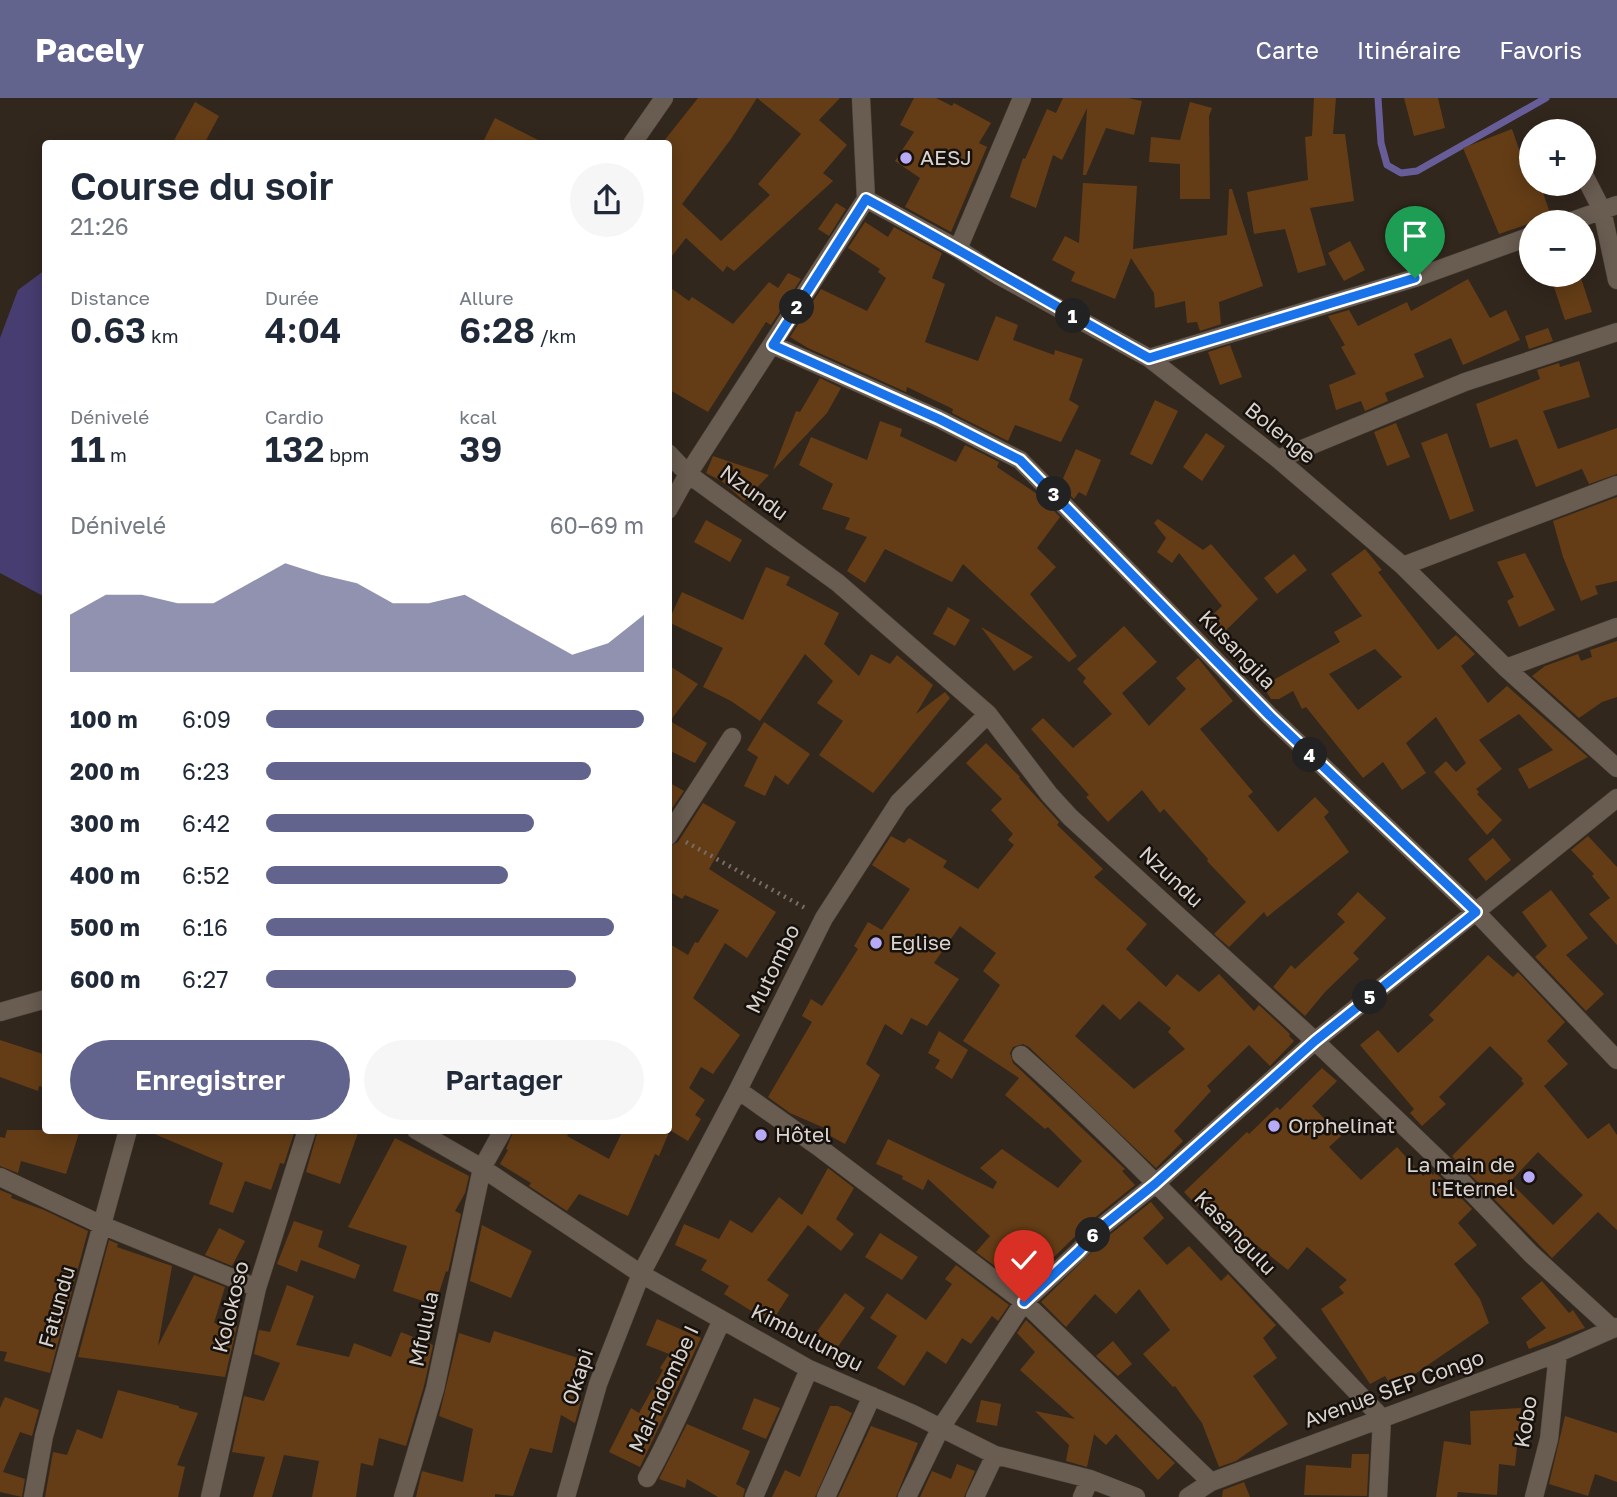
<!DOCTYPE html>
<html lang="fr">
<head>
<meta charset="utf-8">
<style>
  :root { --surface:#fff; --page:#f6f6f7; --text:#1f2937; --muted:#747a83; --accent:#63648e }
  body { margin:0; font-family:"Golos Text",sans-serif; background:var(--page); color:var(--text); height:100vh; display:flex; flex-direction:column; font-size:26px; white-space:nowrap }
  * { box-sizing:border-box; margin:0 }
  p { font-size:23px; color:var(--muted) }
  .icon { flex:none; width:38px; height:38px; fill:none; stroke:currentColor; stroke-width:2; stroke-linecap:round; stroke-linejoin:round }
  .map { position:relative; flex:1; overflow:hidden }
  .side { position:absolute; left:42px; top:42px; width:630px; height:994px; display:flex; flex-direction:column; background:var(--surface); border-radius:7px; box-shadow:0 4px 18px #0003 }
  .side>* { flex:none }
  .buttons { position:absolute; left:1519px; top:21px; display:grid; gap:14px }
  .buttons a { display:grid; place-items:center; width:77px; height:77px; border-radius:50%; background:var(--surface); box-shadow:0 4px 18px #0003; font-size:35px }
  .pin { position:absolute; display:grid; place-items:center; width:60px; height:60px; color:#fff; margin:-72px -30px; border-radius:50% 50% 50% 0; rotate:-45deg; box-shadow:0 0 7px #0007 }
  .pin .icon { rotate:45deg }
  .km { position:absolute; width:35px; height:35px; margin:-18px; border-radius:50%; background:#222; color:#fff; font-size:19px; line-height:35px; text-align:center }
  .round { display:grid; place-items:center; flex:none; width:74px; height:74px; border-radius:37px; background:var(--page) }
  .summary { display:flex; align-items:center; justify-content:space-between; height:119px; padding:0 28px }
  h1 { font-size:38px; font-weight:600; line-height:52px }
  .metrics { display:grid; grid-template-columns:repeat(3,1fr); gap:10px; height:119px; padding:7px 28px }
  .metrics div { display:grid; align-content:center }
  .metrics b { font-size:35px; font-weight:600 }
  .metrics small { font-size:19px; font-weight:400 }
  .metrics p { font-size:19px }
  .chart { height:196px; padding:14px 28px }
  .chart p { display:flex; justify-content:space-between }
  .chart svg { width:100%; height:126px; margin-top:7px; fill:var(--accent); opacity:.7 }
  .button { display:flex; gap:14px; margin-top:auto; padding:14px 28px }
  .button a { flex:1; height:80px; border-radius:42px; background:var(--accent); color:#fff; font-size:28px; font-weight:600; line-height:80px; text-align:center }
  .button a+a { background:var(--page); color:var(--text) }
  ul { padding:0 28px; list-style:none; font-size:23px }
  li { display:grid; grid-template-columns:112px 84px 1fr; align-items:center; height:52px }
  li i { height:18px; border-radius:9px; background:var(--accent) }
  header { display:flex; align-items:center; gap:42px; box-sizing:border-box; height:98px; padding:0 35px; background:var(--accent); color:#fff }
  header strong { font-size:33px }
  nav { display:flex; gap:38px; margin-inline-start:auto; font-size:24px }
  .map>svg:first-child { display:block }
  .green { fill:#473d70 }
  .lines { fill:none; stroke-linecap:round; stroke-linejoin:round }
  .stream { stroke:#675d99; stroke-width:7 }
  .building { fill:#643d16; fill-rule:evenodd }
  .street-casing { stroke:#4b433a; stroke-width:19 }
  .path { stroke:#776d65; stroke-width:4.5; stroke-dasharray:2 5; stroke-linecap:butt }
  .street { stroke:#695c51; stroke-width:18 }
  .route-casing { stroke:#fff; stroke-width:14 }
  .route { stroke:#1a73e8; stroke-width:9 }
  .poi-dot { fill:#b7abf8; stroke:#16110d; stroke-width:2.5 }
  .labels { text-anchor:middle; stroke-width:5; stroke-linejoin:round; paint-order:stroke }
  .poi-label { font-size:21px; fill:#dad3cd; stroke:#16110d; text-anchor:start }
  .street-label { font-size:21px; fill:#dad3cd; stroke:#16110d }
</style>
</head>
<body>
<header>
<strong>Pacely</strong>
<nav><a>Carte</a><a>Itinéraire</a><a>Favoris</a></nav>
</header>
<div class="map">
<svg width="1617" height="1399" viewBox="0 0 1617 1399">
  <rect width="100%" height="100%" fill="#32271d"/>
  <path class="green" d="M45 172V499L0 475V240L18 192Z"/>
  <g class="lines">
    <path class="stream" d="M1378 0 1381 45 1387 67 1401 75 1417 73 1546 0"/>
  </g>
  <path class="building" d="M698 0H757L731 41 682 106 721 143 770 97 758 86 801 36 757 0H840L819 22 847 47 823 75 833 83 734 173 727 168 723 174 686 140 668 163V46L664 43Z
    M914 0H936L952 8 954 5 991 25 979 45 987 49 951 134 905 109 920 80 895 63 914 34 900 27Z
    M1063 0H1128L1142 3 1134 37 1106 30 1086 77H1083L1087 10 1062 62 1053 57 1036 110 1010 99 1023 60 1025 61 1047 11 1056 15Z
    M1314 0H1336L1333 36H1345L1354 103 1310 110 1326 167 1298 175 1285 131 1254 136 1247 94 1308 82 1305 39 1312 38Z
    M1404 0H1438L1445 30 1414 38Z
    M195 4 219 18 204 46H172Z
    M1190 4 1212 10 1209 18 1210 101H1180V66L1149 64 1151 39 1180 42Z
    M495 20 546 46H482Z
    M1512 31 1531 86H1540L1551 118 1499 136 1463 50Z
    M1083 85 1137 88 1133 151 1227 137 1229 91H1232L1263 188 1219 204 1221 226 1200 233 1197 224 1187 225 1185 203 1155 210 1154 195 1131 160 1115 201 1071 183 1075 174 1052 162 1065 138 1079 145Z
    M836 105 846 111 829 138 818 131Z
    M865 124 888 139 894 129 942 155 932 180 945 186 925 244 978 263 996 218 1018 227 1013 242 1054 257 1055 252 1083 261 1069 302 1079 308 1061 344 1015 327 1008 343 952 315 953 311 907 289 906 294 808 250 790 239 821 191 867 213 886 180 878 174 880 171 848 150Z
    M1350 143 1365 172 1344 183 1328 155Z
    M788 175 801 181 771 227 766 224 708 314 668 291V188L689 203 692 199 733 226 769 184 778 190Z
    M1550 177H1580L1592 214 1565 222Z
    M1468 181 1490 220 1506 212 1520 242 1463 267 1451 240 1414 256 1424 279 1385 295 1388 303 1365 313 1361 303 1336 312 1329 287 1356 276 1341 249 1345 247 1328 218 1349 212 1358 228 1407 204 1411 213Z
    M1548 230 1553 243 1529 251 1525 238Z
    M1230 247 1242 279 1220 287 1208 254Z
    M1579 263 1590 299 1543 313 1558 351 1617 330V376L1589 386 1582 371 1536 389 1517 341 1490 350 1476 306 1540 281 1537 272 1559 265 1560 269Z
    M820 280 841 290 827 315 773 372 796 313 800 314Z
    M1155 302 1178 313 1152 367 1130 356Z
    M880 323 902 331 900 338 956 364 965 347 999 364 997 369 1037 396 1060 419 1037 450 1056 469 1030 496 1077 558 1069 564 963 466 952 484 885 451 865 485 847 473 867 439 845 431 850 420 822 411 833 386 799 367 811 339 867 362Z
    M1396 325 1410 359 1387 368 1374 334Z
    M1206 335 1225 348 1202 383 1183 369Z
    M1447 335 1474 413 1450 422 1421 345Z
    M1076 351 1101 362 1086 398 1079 394 1074 401 1060 387Z
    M713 358 769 377 744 403 723 384 706 375Z
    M1617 399V483L1595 488 1598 496 1581 503 1563 459 1553 423Z
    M1158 421 1203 452 1211 446 1258 501 1217 541 1203 526 1222 508 1179 455 1172 465 1157 454 1166 440 1154 425Z
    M706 422 742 442 730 464 694 444Z
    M1365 451 1382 472 1378 474 1438 552 1456 537 1475 556 1461 568 1488 605 1507 588 1588 659 1529 691 1518 671 1553 652 1519 616 1479 642 1502 671 1476 691 1479 694 1477 696 1502 722 1487 737 1434 674 1446 663 1456 674 1466 665 1436 619 1406 645 1426 675 1402 692 1383 664 1363 680 1306 609 1302 611 1293 593 1279 601H1271L1263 588 1340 544 1334 534 1362 518 1331 476ZM1375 551 1402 579 1358 612 1329 576Z
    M1525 455 1555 512 1519 529 1507 503 1514 499 1497 464Z
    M1294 456 1307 472 1277 496 1264 480Z
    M766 469 790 479 786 487 839 515 824 546 859 578 871 556 890 566 897 557 933 587 916 616 945 594 950 600 873 695 819 657 843 623 817 605 833 583 805 556 760 623 731 603 703 589 723 550 668 524 682 494 743 522Z
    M948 509 970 522 955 548 933 536Z
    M1124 528 1157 564 1122 595 1149 628 1186 591 1176 580 1198 560 1233 603 1200 631 1253 694 1248 698 1278 734 1315 699 1329 714 1324 719 1349 754 1267 819 1264 814 1229 849 1214 836 1246 804 1207 763 1208 761 1164 711 1160 715 1142 692 1108 724 1086 699 1089 697 1031 631 1043 620 1073 650 1112 616 1083 584 1086 580 1077 571Z
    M981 529 1033 559 1014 573Z
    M1617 543V599L1602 604 1579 620 1532 578 1545 568 1578 556 1581 563 1592 559 1590 552Z
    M668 567 698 586 670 623 707 645 695 665 668 652Z
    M764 624 810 656 788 687 775 677 765 698 744 688 758 659 747 652Z
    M986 645 1020 679 1019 680 1059 724 1057 727 1103 771 1094 779 1147 826 1126 851 1166 889 1177 876 1199 894 1219 876 1254 913 1259 907 1290 936 1289 938 1294 943 1270 968 1249 947 1207 988 1211 993 1174 1033 1183 1043 1156 1070 1029 949 1023 946 1013 949 1010 955 1013 965 1125 1071 1122 1073 1135 1087 1092 1122 1023 1189 976 1154 990 1138 928 1081 923 1092 902 1081 903 1078 876 1066 888 1041 993 1091 997 1084 980 1070 1002 1051 1058 1090 1082 1063 1048 1029 1045 1031 1005 997 1019 980 963 943 1000 887 983 873 996 855 960 828 934 865 959 881 927 928 911 920 902 937 885 926 866 966 880 977 845 1046 827 1036 829 1032 790 1015 768 999 812 924 802 918 811 901 822 908 858 851 854 848 868 824 882 832 910 791 872 767 891 738 904 745 909 740 947 763 943 769 978 791 1014 747 1008 742 1013 736 991 712 1002 701 966 665ZM1139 903 1171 930 1168 934 1185 951 1134 991 1075 938 1103 906 1120 922Z
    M668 684 684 693 668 716Z
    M703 705 736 724 709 771 776 814 747 860 725 845 693 900 740 937 713 976 701 969 689 990 705 1002 695 1017 701 1021 688 1043 668 1031V845L688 857 695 844 698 845 719 812 685 797 682 801 668 793V749L678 744Z
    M1588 738 1617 769V847L1589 816 1610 800 1592 778 1594 776 1571 752Z
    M1493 740 1511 762 1486 783 1468 761Z
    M1551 792 1588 840 1566 857 1604 896 1586 913 1535 859 1547 848 1522 814Z
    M1358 794 1386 820 1353 855 1359 861 1325 894 1305 918 1273 889 1291 867 1295 871 1345 824 1337 816Z
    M1488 857 1513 879 1518 874 1565 924 1547 943 1568 966 1544 988 1588 1041 1609 1025 1617 1037V1132L1598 1114 1552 1160 1452 1058 1524 986 1521 982 1523 981 1490 948 1439 999 1446 1006 1422 1028 1410 1015 1414 1011 1360 947 1378 932 1398 955 1434 922 1429 917ZM1538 1054 1583 1097 1553 1127 1510 1084Z
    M939 933 968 952 952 981 935 970 940 962 928 955Z
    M0 942 46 957V990L39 988 38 993 0 979Z
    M1322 970 1337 983 1312 1008 1341 1038 1329 1049 1361 1082 1397 1049 1423 1078 1430 1073 1433 1077 1435 1074 1472 1111 1458 1125 1477 1147 1454 1166 1480 1201 1489 1225 1393 1291 1385 1278 1370 1286 1321 1211 1344 1195 1339 1189 1347 1182 1307 1149 1288 1172 1249 1141 1242 1149 1204 1110 1201 1112 1184 1094 1247 1034 1249 1036 1277 1009 1280 1012Z
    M7 1032H80L66 1076 21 1063 18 1075 0 1068V1039L5 1040Z
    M145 1032H295L284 1066 280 1065 271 1092 245 1083 233 1115 209 1106 223 1065Z
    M318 1032H359L340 1086 306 1074Z
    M514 1032H571L567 1038 609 1061 623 1032H670L659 1058 655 1056 628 1118 579 1096 567 1113 529 1088 531 1085 500 1066 508 1052 506 1051Z
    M395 1040 469 1078 465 1095 455 1113 461 1116 448 1174 446 1173 435 1207 393 1193 407 1148 348 1129Z
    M828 1070 854 1090 836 1121 854 1136 841 1153 808 1127 767 1182 789 1197 771 1225 724 1196 729 1188 701 1172 707 1162 675 1147 684 1126 719 1141 730 1122 752 1135 779 1099 802 1117Z
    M0 1092 12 1097 11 1100 44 1112 88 1133 50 1275 4 1263 7 1254 0 1253Z
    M1151 1104 1164 1120 1143 1140 1167 1167 1189 1148 1221 1183 1228 1176 1276 1227 1263 1240 1277 1260 1253 1278 1288 1326 1236 1363 1219 1369 1202 1325 1175 1288 1173 1289 1143 1256 1170 1232 1139 1191 1116 1216 1095 1196 1066 1229 1041 1204 1107 1139Z
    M294 1123 323 1133 318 1149 360 1167 355 1181 301 1162 297 1174 277 1166Z
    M482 1127 532 1153 511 1200 470 1183Z
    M219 1130 245 1143 232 1168 205 1157Z
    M880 1135 918 1159 902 1182 865 1159Z
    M109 1142 118 1146 117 1149 172 1168 158 1248 194 1177 225 1189 214 1225 237 1228 225 1279 78 1259Z
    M956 1167 1009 1207 998 1223 992 1218 971 1246 962 1240 946 1266 927 1253 904 1288 877 1270 897 1238 870 1220 887 1195 926 1222 952 1186 945 1181Z
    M1542 1183 1569 1215 1573 1212 1585 1230 1529 1251 1526 1244 1546 1230 1521 1200Z
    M287 1187 314 1198 296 1247 349 1259 354 1245 391 1259 401 1234 433 1247 424 1288 406 1348 379 1340 373 1368 361 1365 356 1399H312L319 1363 284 1357 272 1399H253L265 1359 232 1354 244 1298 264 1303 280 1265 254 1256 259 1232 270 1234Z
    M845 1195 865 1210 837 1250 816 1235Z
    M657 1221 701 1240 640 1369 609 1354 631 1310 639 1315 663 1272 660 1270 669 1256 646 1247Z
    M1026 1222 1175 1365 1158 1382 1116 1336 1106 1347 1094 1336 1087 1369 1066 1363 1069 1347 1035 1313 1075 1321 1020 1272 1035 1254 1017 1235Z
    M494 1233 581 1261 568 1296 581 1303 575 1325 561 1317 552 1355 530 1350 513 1398 495 1396V1399H416L422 1373 463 1384 473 1331 439 1318 459 1235 490 1245Z
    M1113 1243 1132 1266 1118 1278 1096 1258Z
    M118 1292 179 1308V1310L198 1315 177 1367 185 1369 178 1399H45L53 1354 67 1357 77 1331 102 1341Z
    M5 1299 39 1312 32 1338 20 1334 3 1374 25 1381 22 1399 0 1394V1310Z
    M754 1300 780 1310 766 1341 742 1331Z
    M981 1302 1001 1306 997 1328 976 1324Z
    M830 1308H838L852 1315 815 1399H772L785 1372 800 1379Z
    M1521 1310 1515 1368 1499 1366 1497 1397 1458 1394 1457 1399H1436L1444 1343 1471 1347 1470 1313Z
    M1565 1318 1617 1335V1384L1595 1376 1588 1398 1549 1386Z
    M687 1326 750 1353 736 1386 745 1391 743 1399H718L687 1381 685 1390 659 1381Z
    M871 1328 918 1345 896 1399H838Z
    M1352 1356H1369L1367 1398 1304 1397 1306 1367 1351 1370Z
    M957 1366 975 1373 964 1399H920L932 1373 951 1381Z
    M1244 1384 1250 1399H1222L1223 1392Z"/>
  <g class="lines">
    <g class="street-casing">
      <path id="street" d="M632 46 664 0
        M1584 77 1602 112 1617 182
        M866 101 958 151 998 177 1149 260 1278 361 1403 468 1506 570 1617 670
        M1569 124 1617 107
        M958 151 1022 0
        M773 247 939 321 1020 362 1270 618 1476 814 1617 962
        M1149 260 1415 180 1531 138
        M668 355 688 376 838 485 988 616 1049 696 1070 719 1315 943 1458 1080 1531 1156 1613 1231
        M1278 361 1465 284 1617 234
        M668 412 688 376 866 101 861 0
        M1403 468 1617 387
        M1506 570 1617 529
        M668 738 732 639
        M0 914 46 901
        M1021 957C1148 1070 1263 1198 1382 1320L1378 1399
        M738 992 820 1050 1024 1204 1211 1384
        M416 1032 482 1070 641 1176 809 1271 913 1316 995 1357 1090 1381 1136 1399
        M0 1079 104 1128 257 1190
        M647 1380C676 1329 697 1275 722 1222
        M33 1399 44 1338 128 1032
        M210 1399 257 1190 307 1032
        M403 1399 435 1291 482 1070 503 1032
        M566 1399 598 1286 641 1176 738 992 824 820 899 704 988 616
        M754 1399 809 1271
        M826 1399 872 1298
        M907 1399 940 1331 1024 1204 1079 1153 1099 1131 1155 1086 1315 943 1617 700
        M975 1399 995 1357
        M1082 1399 1090 1381
        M1188 1399 1211 1384 1558 1255 1617 1229
        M1534 1399 1549 1341 1558 1255"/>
    </g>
    <path class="path" d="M686 744 807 811"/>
    <use href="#street" class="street"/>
  </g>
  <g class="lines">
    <g class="route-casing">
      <path id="route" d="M1024 1204 1079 1153 1099 1131 1155 1086 1315 943 1476 814 1270 618 1020 362 939 321 773 247 866 101C961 152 1054 208 1149 260L1415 180"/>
    </g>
    <use href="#route" class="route"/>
  </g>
  <g class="poi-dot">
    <circle cx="906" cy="60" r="7"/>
    <circle cx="876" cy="845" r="7"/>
    <circle cx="1274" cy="1028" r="7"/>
    <circle cx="761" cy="1037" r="7"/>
    <circle cx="1529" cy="1079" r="7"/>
  </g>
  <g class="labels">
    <g class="poi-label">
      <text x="920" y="67">AESJ</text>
      <text x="890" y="852">Eglise</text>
      <text x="1288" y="1035">Orphelinat</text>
      <text x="775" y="1044">Hôtel</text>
      <text x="1515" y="1074" text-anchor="end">La main de<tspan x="1515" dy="24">l'Eternel</tspan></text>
    </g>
    <g class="street-label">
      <text transform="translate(1280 335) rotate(39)" y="7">Bolenge</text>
      <text transform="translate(754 395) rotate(36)" y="7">Nzundu</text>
      <text transform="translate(1237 552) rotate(46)" y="7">Kusangila</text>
      <text transform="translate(1171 779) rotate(43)" y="7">Nzundu</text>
      <text transform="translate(773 871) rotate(-64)" y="7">Mutombo</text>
      <text transform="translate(1235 1135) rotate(46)" y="7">Kasangulu</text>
      <text transform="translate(57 1209) rotate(-74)" y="7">Fatundu</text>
      <text transform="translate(231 1209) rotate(-76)" y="7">Kolokoso</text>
      <text transform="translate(424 1231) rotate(-78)" y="7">Mfulula</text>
      <text transform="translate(807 1240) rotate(27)" y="7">Kimbulungu</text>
      <text transform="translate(578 1279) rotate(-72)" y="7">Okapi</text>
      <text transform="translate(664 1291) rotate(-65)" y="7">Mai-ndombe I</text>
      <text transform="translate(1394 1291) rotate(-20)" y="7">Avenue SEP Congo</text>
      <text transform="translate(1526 1324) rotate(-81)" y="7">Kobo</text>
    </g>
  </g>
</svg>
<div class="buttons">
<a>+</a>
<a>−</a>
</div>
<div class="pin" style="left:1415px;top:180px;background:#1e9e55"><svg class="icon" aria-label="arrive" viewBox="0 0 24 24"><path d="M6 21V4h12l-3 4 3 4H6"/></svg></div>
<div class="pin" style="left:1024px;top:1204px;background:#d93025"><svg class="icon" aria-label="check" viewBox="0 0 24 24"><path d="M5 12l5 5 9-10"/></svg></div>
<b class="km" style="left:1073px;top:218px">1</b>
<b class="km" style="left:797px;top:209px">2</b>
<b class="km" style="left:1054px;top:396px">3</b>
<b class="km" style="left:1310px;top:657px">4</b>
<b class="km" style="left:1370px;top:899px">5</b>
<b class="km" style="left:1093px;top:1137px">6</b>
<section class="side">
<div class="summary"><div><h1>Course du soir</h1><p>21:26</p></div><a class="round"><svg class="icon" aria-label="share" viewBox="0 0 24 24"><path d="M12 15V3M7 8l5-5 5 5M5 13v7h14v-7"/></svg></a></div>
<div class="metrics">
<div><p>Distance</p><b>0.63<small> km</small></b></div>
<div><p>Durée</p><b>4:04</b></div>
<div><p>Allure</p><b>6:28<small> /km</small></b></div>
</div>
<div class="metrics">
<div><p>Dénivelé</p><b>11<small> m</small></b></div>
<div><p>Cardio</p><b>132<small> bpm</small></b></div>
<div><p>kcal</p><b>39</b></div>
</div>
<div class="chart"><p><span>Dénivelé</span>60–69 m</p>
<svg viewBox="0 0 160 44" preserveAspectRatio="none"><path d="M0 44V24L10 17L20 17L30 20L40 20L50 13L60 6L70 10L80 13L90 20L100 20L110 17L120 24L130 31L140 38L150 34L160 24V44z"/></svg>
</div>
<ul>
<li><b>100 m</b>6:09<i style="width:100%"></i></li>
<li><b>200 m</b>6:23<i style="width:86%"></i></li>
<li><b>300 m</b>6:42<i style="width:71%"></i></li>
<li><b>400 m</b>6:52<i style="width:64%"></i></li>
<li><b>500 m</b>6:16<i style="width:92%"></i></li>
<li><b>600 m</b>6:27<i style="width:82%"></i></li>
</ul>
<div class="button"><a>Enregistrer</a><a>Partager</a></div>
</section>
</div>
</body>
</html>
